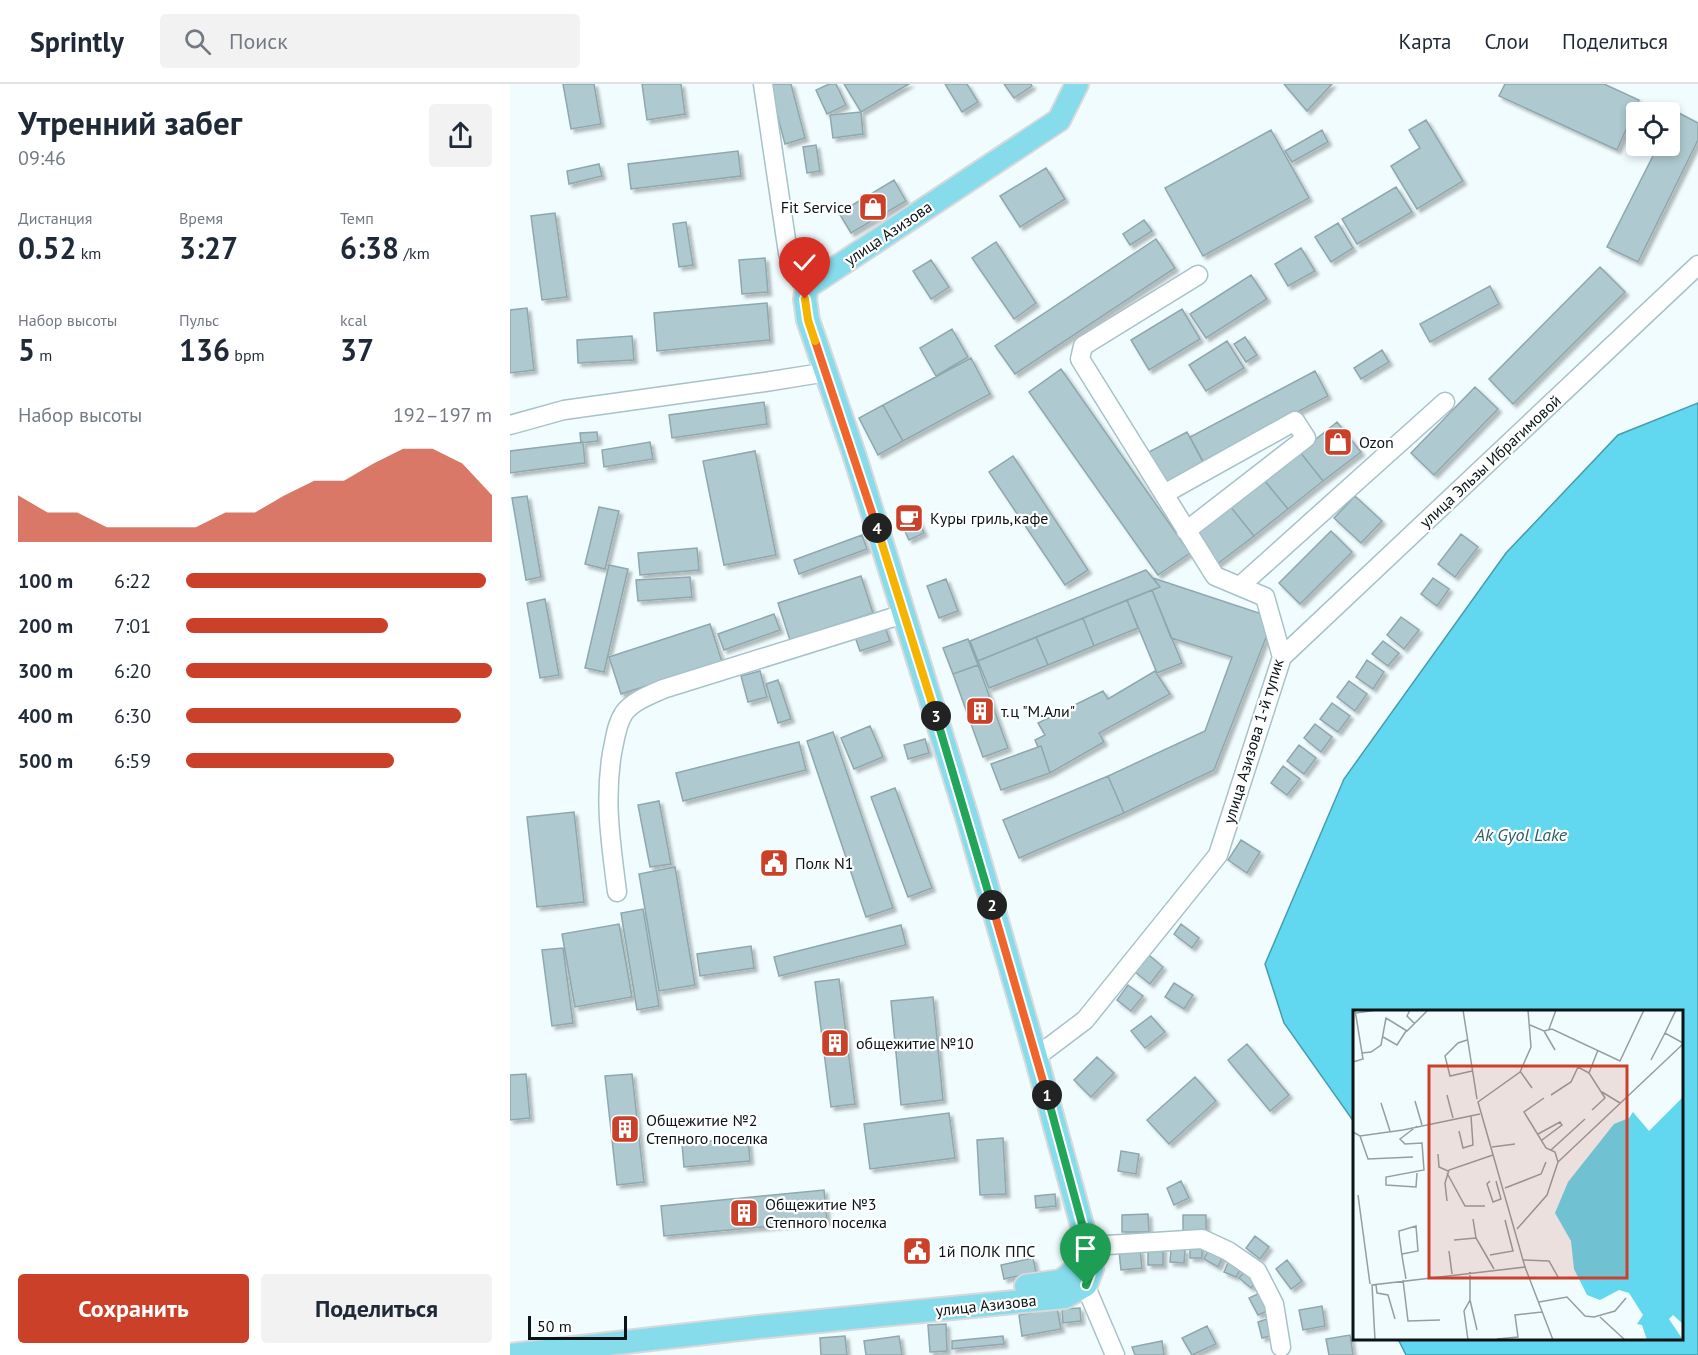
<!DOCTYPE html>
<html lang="ru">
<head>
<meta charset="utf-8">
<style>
  :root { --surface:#fff; --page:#f2f2f3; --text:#1f2937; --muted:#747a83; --line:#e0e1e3; --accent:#cb4028 }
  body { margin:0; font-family:"PT Sans",sans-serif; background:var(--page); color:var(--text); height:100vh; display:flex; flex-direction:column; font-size:22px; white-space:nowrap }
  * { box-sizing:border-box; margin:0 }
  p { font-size:20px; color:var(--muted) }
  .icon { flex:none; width:33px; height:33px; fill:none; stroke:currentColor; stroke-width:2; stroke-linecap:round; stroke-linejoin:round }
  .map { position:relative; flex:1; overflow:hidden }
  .drawer { display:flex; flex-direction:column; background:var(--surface); width:510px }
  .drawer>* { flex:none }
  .buttons { position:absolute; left:1116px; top:18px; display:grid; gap:12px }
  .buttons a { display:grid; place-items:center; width:54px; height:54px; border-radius:6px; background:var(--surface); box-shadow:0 3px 9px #0003; font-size:30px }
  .scale { position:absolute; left:18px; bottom:15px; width:99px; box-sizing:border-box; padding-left:6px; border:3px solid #0a1416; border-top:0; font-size:16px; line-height:21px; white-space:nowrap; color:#0a1416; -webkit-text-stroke:4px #fff; paint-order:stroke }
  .pin { position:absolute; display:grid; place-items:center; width:51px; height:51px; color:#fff; margin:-62px -26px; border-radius:50% 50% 50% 0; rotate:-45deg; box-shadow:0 0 6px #0007 }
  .pin .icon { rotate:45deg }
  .km { position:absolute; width:30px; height:30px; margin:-15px; border-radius:50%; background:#222; color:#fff; font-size:16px; line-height:30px; text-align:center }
  .round { display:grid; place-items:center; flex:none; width:63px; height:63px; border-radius:6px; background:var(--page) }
  .head { display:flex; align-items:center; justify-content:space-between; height:102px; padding:0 18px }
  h1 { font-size:33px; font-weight:600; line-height:45px }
  .stats { display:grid; grid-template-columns:repeat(3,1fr); gap:9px; height:102px; padding:6px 18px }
  .stats div { display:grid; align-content:center }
  .stats b { font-size:30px; font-weight:600 }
  .stats small { font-size:16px; font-weight:400 }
  .stats p { font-size:16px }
  .chart { height:168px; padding:12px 18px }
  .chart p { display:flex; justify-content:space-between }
  .chart svg { width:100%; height:108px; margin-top:6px; fill:var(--accent); opacity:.7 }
  .action { display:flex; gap:12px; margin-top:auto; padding:12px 18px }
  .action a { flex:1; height:69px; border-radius:6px; background:var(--accent); color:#fff; font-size:24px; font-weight:600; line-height:69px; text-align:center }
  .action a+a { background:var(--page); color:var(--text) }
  ul { padding:0 18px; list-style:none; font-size:20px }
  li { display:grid; grid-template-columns:96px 72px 1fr; align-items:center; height:45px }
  li i { height:15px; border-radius:8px; background:var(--accent) }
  header { display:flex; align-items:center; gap:36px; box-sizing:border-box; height:84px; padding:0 30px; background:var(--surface); border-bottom:2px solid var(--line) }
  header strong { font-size:28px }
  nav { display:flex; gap:33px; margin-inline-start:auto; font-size:21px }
  .search { width:420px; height:54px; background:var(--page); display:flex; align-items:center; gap:15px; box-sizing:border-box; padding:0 21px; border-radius:6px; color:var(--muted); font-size:22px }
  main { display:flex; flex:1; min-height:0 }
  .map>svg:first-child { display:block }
  .water { fill:#61d8ef; stroke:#479dae; stroke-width:1.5 }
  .building { fill:#aec9cf; stroke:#8ea8ae; stroke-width:1.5; filter:url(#shadow) }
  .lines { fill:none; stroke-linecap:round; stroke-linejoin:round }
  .minor-casing { stroke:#a7c2c8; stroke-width:21 }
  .major-casing { stroke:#d8d9da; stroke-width:26 }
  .minor { stroke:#fff; stroke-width:18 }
  .major { stroke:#86dceb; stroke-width:22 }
  .split-1-casing { stroke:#fff; stroke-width:12 }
  .split-2-casing { stroke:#fff; stroke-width:12 }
  .split-3-casing { stroke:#fff; stroke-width:12 }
  .split-4-casing { stroke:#fff; stroke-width:12 }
  .split-5-casing { stroke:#fff; stroke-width:12 }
  .split-6-casing { stroke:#fff; stroke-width:12 }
  .split-1 { stroke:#22a559; stroke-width:8 }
  .split-2 { stroke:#f0652b; stroke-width:8 }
  .split-3 { stroke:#22a559; stroke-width:8 }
  .split-4 { stroke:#f5b400; stroke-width:8 }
  .split-5 { stroke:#f0652b; stroke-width:8 }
  .split-6 { stroke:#f5b400; stroke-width:8 }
  .labels { text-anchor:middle; stroke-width:4.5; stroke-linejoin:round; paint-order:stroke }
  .poi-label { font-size:16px; fill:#0a1416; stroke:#fff; text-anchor:start }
  .street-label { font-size:16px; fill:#0a1416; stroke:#fff }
  .water-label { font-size:18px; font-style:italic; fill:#2b5e68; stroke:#fff }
  .inset-road { fill:none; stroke:#959fa1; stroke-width:1.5 }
  .view { fill:#cb4028; fill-opacity:0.15; stroke:#cb4028; stroke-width:3 }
  .inset-edge { fill:none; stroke:#0a1416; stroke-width:3 }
</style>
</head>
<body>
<header>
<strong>Sprintly</strong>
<div class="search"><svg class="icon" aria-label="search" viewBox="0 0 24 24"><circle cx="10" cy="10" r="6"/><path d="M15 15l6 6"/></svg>Поиск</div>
<nav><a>Карта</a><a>Слои</a><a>Поделиться</a></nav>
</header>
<main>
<section class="drawer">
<div class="head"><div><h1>Утренний забег</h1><p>09:46</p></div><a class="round"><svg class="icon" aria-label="share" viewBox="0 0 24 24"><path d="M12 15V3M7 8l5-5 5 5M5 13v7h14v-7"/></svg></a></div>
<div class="stats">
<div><p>Дистанция</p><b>0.52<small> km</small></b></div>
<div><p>Время</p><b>3:27</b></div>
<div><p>Темп</p><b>6:38<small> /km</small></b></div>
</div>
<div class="stats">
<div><p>Набор высоты</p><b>5<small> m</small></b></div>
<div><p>Пульс</p><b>136<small> bpm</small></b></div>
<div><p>kcal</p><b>37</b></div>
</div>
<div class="chart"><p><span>Набор высоты</span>192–197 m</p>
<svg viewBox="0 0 160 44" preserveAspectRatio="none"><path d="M0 44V25L10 32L20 32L30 38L40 38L50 38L60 38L70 32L80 32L90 25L100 19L110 19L120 12L130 6L140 6L150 12L160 25V44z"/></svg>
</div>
<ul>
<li><b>100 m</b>6:22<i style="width:98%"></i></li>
<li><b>200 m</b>7:01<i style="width:66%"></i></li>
<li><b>300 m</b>6:20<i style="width:100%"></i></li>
<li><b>400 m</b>6:30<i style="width:90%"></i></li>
<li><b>500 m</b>6:59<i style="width:68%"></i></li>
</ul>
<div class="action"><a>Сохранить</a><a>Поделиться</a></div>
</section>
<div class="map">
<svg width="1188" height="1271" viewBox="0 0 1188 1271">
  <defs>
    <filter id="shadow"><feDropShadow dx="3.5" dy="3.5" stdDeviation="1.5" flood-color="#0004"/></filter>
  </defs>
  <rect width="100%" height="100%" fill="#f1fcfe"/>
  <path class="water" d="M1188 319V1271H896L888 1255 1172 1254V928H844V1038L774 939 755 880 834 695 996 469 1108 351Z"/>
  <path class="building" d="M53 0H84L91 40 61 45Z
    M132 0H171L175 30 137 36Z
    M259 0H281L295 54 275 60Z
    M319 0H326L336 21 317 30 306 6Z
    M334 0H399L351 28Z
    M435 0H457L468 18 452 28Z
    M494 0H521L522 2 504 14Z
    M774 0H822L797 27Z
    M995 0H1094L1129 16 1107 66 989 12Z
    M1165 27 1188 39V56L1128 178 1097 163 1148 62H1160V38Z
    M351 28 353 50 323 54 320 31Z
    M916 36 953 97 907 125 881 82 910 64 899 46Z
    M761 46 799 114 693 172 655 104Z
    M812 46 818 58 782 78 775 67Z
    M306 61 310 87 297 89 293 63Z
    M228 67 231 92 121 105 118 80Z
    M89 80 92 92 59 100 57 87Z
    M536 84 555 115 510 143 490 112Z
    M384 96 396 117 341 149 329 129Z
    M886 103 902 128 847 160 832 135Z
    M45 129 57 213 32 216 21 132Z
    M634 136 642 147 620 161 613 150Z
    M176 138 183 181 169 183 163 140Z
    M828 139 843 164 821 178 805 153Z
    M646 155 665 184 505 290 485 262Z
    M486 158 526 219 504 235 462 174Z
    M791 164 805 187 778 202 765 180Z
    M255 174 258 208 232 210 229 176Z
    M421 176 439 203 421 215 403 187Z
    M1090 183 1115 208 1003 320 979 295Z
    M741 191 757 215 696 254 680 230Z
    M980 202 989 220 920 258 910 240Z
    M257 219 260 256 147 267 144 229Z
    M17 224 24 286 0 289V226Z
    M672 225 690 255 639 286 621 256Z
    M442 245 458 273 426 292 410 264Z
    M122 252 124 276 68 279 67 256Z
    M735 253 747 271 736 278 724 260Z
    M717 257 734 284 696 307 679 281Z
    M872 266 879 278 851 295 844 284Z
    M461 274 480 310 393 357 373 321Z
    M551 285 680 469 648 491 519 308Z
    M805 287 818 312 693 377 680 353Z
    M965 303 988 325 924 391 901 369Z
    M254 318 257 340 162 354 159 331Z
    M373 321 393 357 368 371 349 334Z
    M827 338 851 368 813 397 790 368Z
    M87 348 88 357 71 359 70 349Z
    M677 348 696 384 654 406 635 370Z
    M73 358 75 379 0 389V367Z
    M140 358 143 375 94 383 92 366Z
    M245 367 266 471 214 481 193 377Z
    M790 368 813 397 778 425 754 396Z
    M503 372 578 486 555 501 479 388Z
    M754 396 778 425 744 452 720 422Z
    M17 412 31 493 16 496 2 414Z
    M845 412 872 437 851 459 824 434Z
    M720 422 744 452 706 481 683 452Z
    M89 423 109 427 95 485 75 480Z
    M402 423 414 449 399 456 387 430Z
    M821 447 842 468 790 520 769 499Z
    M951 450 968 463 945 493 928 480Z
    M352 451 357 465 289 490 284 476Z
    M187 464 189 486 130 491 128 469Z
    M99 481 118 485 94 588 75 584Z
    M636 486 650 503 468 577 460 557Z
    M351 492 363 529 280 556 268 519Z
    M180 493 182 513 128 517 126 496Z
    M643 494 755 531 759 546 704 686 614 729 598 692 695 647 722 573 661 554 642 506 650 503Z
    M923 494 939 505 927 522 911 510Z
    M436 495 448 527 429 534 417 502Z
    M642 506 672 579 647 589 617 516Z
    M35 515 49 591 30 594 17 519Z
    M617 516 628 544 584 562 573 534Z
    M264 530 270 546 214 566 208 550Z
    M891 533 909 546 894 565 877 551Z
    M573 534 584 562 538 581 526 553Z
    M200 540 212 578 111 610 99 573Z
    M374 540 380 557 350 567 344 550Z
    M526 553 538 581 479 604 468 577Z
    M458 555 468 581 443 590 433 564Z
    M873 557 889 569 878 582 862 570Z
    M857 576 874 588 863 605 846 593Z
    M468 581 498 664 473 673 443 590Z
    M250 587 257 613 238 618 231 592Z
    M645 587 660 610 589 649 594 658 540 689 531 662 528 663 525 656 535 651 528 639 593 607 598 615Z
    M268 596 281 635 268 639 256 600Z
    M839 597 857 610 845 627 827 613Z
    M822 619 840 632 828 648 810 635Z
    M805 640 822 653 811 668 794 654Z
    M360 642 373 673 344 685 331 654Z
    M323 648 383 824 356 833 297 657Z
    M415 655 419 669 398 675 394 661Z
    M289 658 296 686 173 717 166 689Z
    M789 661 806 674 794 690 777 677Z
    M531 662 540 689 491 706 481 680Z
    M773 682 790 695 777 711 761 699Z
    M598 692 614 729 509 774 493 736Z
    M385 704 422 804 398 813 361 713Z
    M149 717 161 780 140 783 128 721Z
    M64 728 74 818 27 823 17 733Z
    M731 756 750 768 737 789 718 776Z
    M165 783 185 901 149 907 129 790Z
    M133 825 149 922 127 926 111 829Z
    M109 840 122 913 65 923 52 850Z
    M671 840 689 854 682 864 664 850Z
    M391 841 396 861 269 892 264 873Z
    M241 862 244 884 190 892 187 870Z
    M53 864 63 939 42 942 32 866Z
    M639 871 653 883 640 900 625 888Z
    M329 895 345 1020 321 1023 305 898Z
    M664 899 683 911 674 925 655 913Z
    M618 901 633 912 621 927 607 916Z
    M423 913 433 1016 391 1021 381 917Z
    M641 932 655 948 635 964 621 947Z
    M737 960 779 1011 760 1027 718 976Z
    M587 973 604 989 581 1013 564 996Z
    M16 990 20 1034 0 1036V991Z
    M122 990 134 1098 107 1101 95 992Z
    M685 993 706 1017 659 1060 637 1036Z
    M439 1029 445 1074 360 1085 354 1040Z
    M238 1053 240 1077 174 1083 172 1060Z
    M493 1054 496 1110 470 1111 467 1056Z
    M611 1067 629 1070 626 1090 608 1087Z
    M671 1097 679 1114 664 1121 657 1104Z
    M314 1106 317 1137 154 1152 151 1122Z
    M545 1110 546 1122 526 1124 525 1112Z
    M638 1130 639 1148H612V1131Z
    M673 1131H696V1148H673Z
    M745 1152 759 1163 750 1175 736 1164Z
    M680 1161H692V1174H680Z
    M700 1163 714 1170 708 1183 694 1175Z
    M638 1164H653V1181H638Z
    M630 1165 632 1184 611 1186 609 1167Z
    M661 1165 675 1166 674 1179 660 1178Z
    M523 1174 526 1188 494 1195 491 1181Z
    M720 1174 733 1180 726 1193 714 1188Z
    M777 1176 792 1197 781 1205 766 1185Z
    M738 1184 749 1194 741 1204 729 1194Z
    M754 1207 762 1225 748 1231 739 1214Z
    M812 1222 815 1242 793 1246 789 1226Z
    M547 1224 551 1245 512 1252 509 1231Z
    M570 1224 571 1237 553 1239 552 1225Z
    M763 1233 768 1250 752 1254 748 1238Z
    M436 1240 437 1267 420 1268 418 1241Z
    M697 1242 706 1260 682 1271 672 1254Z
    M840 1251 843 1271H819L816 1255Z
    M335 1252 337 1271H311L310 1254Z
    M389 1252 392 1271H356L354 1257Z
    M493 1252 494 1260 442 1265V1257Z
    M652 1257 654 1271H625L622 1263Z"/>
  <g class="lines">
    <g class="minor-casing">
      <path id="minor" d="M253 0 278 169 290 196
        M0 341 54 326 255 298 305 290
        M654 410 785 337 796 354 676 447
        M730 502 935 318
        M772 573 1188 181
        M107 808C101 760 94 718 102 669 105 656 106 641 114 629 123 617 140 611 153 605L384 533
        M526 973 575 936 708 771 772 573 755 513 705 492 570 275 573 262 688 191
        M566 1163 692 1155 718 1167 747 1187 764 1220 771 1263
        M570 1189 605 1271"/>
    </g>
    <g class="major-casing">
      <path id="major" d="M516 1202 551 1197 568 1184 569 1174 565 1158
        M0 1271 248 1243 555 1213 576 1201 582 1185 578 1163 526 973 457 733 345 373 298 236 295 215 297 203 549 36 567 0"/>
    </g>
    <use href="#minor" class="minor"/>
    <use href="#major" class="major"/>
  </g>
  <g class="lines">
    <g class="split-1-casing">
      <path id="split-1" d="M537 1011 578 1162 582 1185 576 1201"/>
    </g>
    <g class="split-2-casing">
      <path id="split-2" d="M482 821 537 1011"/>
    </g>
    <g class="split-3-casing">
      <path id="split-3" d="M426 632 482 821"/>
    </g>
    <g class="split-4-casing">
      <path id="split-4" d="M367 444 426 632"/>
    </g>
    <g class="split-5-casing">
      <path id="split-5" d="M305 257 367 444"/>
    </g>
    <g class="split-6-casing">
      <path id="split-6" d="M295 215 298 236 305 257"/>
    </g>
    <use href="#split-1" class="split-1"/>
    <use href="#split-2" class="split-2"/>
    <use href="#split-3" class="split-3"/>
    <use href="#split-4" class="split-4"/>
    <use href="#split-5" class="split-5"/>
    <use href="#split-6" class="split-6"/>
  </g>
  <defs>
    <g id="shop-square" transform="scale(1.5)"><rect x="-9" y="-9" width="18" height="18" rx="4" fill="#cb4028" stroke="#fff"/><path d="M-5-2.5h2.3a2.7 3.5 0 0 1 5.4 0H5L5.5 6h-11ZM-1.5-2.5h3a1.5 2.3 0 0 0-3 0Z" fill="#fff"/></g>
    <g id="cafe-square" transform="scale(1.5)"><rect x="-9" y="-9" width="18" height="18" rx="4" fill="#cb4028" stroke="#fff"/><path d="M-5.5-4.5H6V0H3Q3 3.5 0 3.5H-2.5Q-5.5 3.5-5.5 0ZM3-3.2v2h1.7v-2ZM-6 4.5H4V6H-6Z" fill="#fff"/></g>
    <g id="building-square" transform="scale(1.5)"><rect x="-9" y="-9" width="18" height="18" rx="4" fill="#cb4028" stroke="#fff"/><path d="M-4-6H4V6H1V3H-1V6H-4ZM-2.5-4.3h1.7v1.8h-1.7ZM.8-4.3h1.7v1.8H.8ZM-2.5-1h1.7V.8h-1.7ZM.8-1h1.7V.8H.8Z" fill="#fff"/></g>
    <g id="civic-square" transform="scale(1.5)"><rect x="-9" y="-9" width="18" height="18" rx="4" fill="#cb4028" stroke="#fff"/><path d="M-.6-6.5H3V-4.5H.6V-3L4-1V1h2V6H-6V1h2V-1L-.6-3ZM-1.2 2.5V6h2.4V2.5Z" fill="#fff"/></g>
  </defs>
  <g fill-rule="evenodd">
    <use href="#shop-square" x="363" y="123"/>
    <use href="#shop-square" x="828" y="358"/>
    <use href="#cafe-square" x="399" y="434"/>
    <use href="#building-square" x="470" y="627"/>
    <use href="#civic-square" x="264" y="779"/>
    <use href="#building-square" x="325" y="959"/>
    <use href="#building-square" x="115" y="1045"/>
    <use href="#building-square" x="234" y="1129"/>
    <use href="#civic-square" x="407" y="1167"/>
  </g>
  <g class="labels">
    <g class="poi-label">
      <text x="342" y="129" text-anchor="end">Fit Service</text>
      <text x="849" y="364">Ozon</text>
      <text x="420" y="440">Куры гриль,кафе</text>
      <text x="491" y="633">т.ц "М.Али"</text>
      <text x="285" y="785">Полк N1</text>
      <text x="346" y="965">общежитие №10</text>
      <text x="136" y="1042">Общежитие №2<tspan x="136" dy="18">Степного поселка</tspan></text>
      <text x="255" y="1126">Общежитие №3<tspan x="255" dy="18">Степного поселка</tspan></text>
      <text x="428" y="1173">1й ПОЛК ППС</text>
    </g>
    <g class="street-label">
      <text transform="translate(378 149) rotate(-34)" y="6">улица Азизова</text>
      <text transform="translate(980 377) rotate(-43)" y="6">улица Эльзы Ибрагимовой</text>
      <text transform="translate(743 657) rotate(-73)" y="6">улица Азизова 1-й тупик</text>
      <text transform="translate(476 1221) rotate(-6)" y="6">улица Азизова</text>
    </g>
    <g class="water-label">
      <text x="1011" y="757">Ak Gyol Lake</text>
    </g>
  </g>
  <g transform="translate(843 926)">
    <rect width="330" height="330" fill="#f1fcfe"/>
    <path d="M330 87V314L320 305 316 309 330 330H294L289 315 284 314 290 305 276 283 266 280 247 290 234 285 221 259 218 231 202 203 215 172 261 114 276 108 280 102 296 121Z" fill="#61d8ef"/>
    <path class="inset-road" d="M57 0 54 6 62 14M110 0 124 89M3 3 24 0M177 15 191 21 199 19 267 51 291 0M196 19 203 0M191 21 202 40M312 23 323 0M30 27 44 35 53 21M114 30 105 33 92 46 97 66 119 61M9 43 18 42 28 35 33 8 54 21 75 0M298 50 312 23 330 33M0 52 10 49 2 0M167 61 179 78M249 82 267 93M94 85 100 108M198 85 218 72 225 57 236 63M62 91 69 115M28 93 37 121M239 100 252 88 236 63 245 40M106 121 110 138 120 135 118 106M0 122 7 126 50 120 127 104M185 124 207 112 209 115 189 130M7 126 15 149 60 147M139 137 162 134M198 140 232 109M85 144 86 157 95 161M205 152 330 34M64 163 63 177 33 175V167L71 160 69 133 52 134 47 129 64 116M94 163 112 196H132M137 171 134 174 140 192 148 189 143 171M152 178 188 164 193 152M5 185 17 274M94 191 92 173 96 160 140 145M120 209 123 228 141 259M164 219 194 185 205 152 202 142 193 138 171 102 191 88M101 230 123 228M96 241 99 264M49 244 65 241 63 216 46 221V224L49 246 53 269M137 245 160 241 152 210M170 250 196 251 205 267M172 257 200 330M50 270 55 311 87 310M23 275 24 283 35 285 42 309M117 290 124 320M186 292 214 287 232 306 241 307 262 301 273 288M247 307 272 330M144 329 165 327 162 305 189 302M22 330 19 275 172 257 125 92 167 62 178 37 175 0M115 330 111 301 117 290V262"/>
    <path class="view" d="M76 56H274V268H76Z"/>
    <rect width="330" height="330" class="inset-edge"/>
  </g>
</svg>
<div class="buttons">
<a><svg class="icon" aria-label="locate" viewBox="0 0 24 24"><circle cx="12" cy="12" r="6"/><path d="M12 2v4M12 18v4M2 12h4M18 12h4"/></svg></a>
</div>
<div class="scale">50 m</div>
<div class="pin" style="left:576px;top:1201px;background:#1e9e55"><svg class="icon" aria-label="arrive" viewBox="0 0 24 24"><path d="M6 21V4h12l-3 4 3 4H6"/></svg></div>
<div class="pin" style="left:295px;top:215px;background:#d93025"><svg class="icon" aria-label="check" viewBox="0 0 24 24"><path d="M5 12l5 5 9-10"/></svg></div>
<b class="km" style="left:537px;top:1011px">1</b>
<b class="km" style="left:482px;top:821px">2</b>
<b class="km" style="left:426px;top:632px">3</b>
<b class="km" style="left:367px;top:444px">4</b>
</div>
</main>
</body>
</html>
